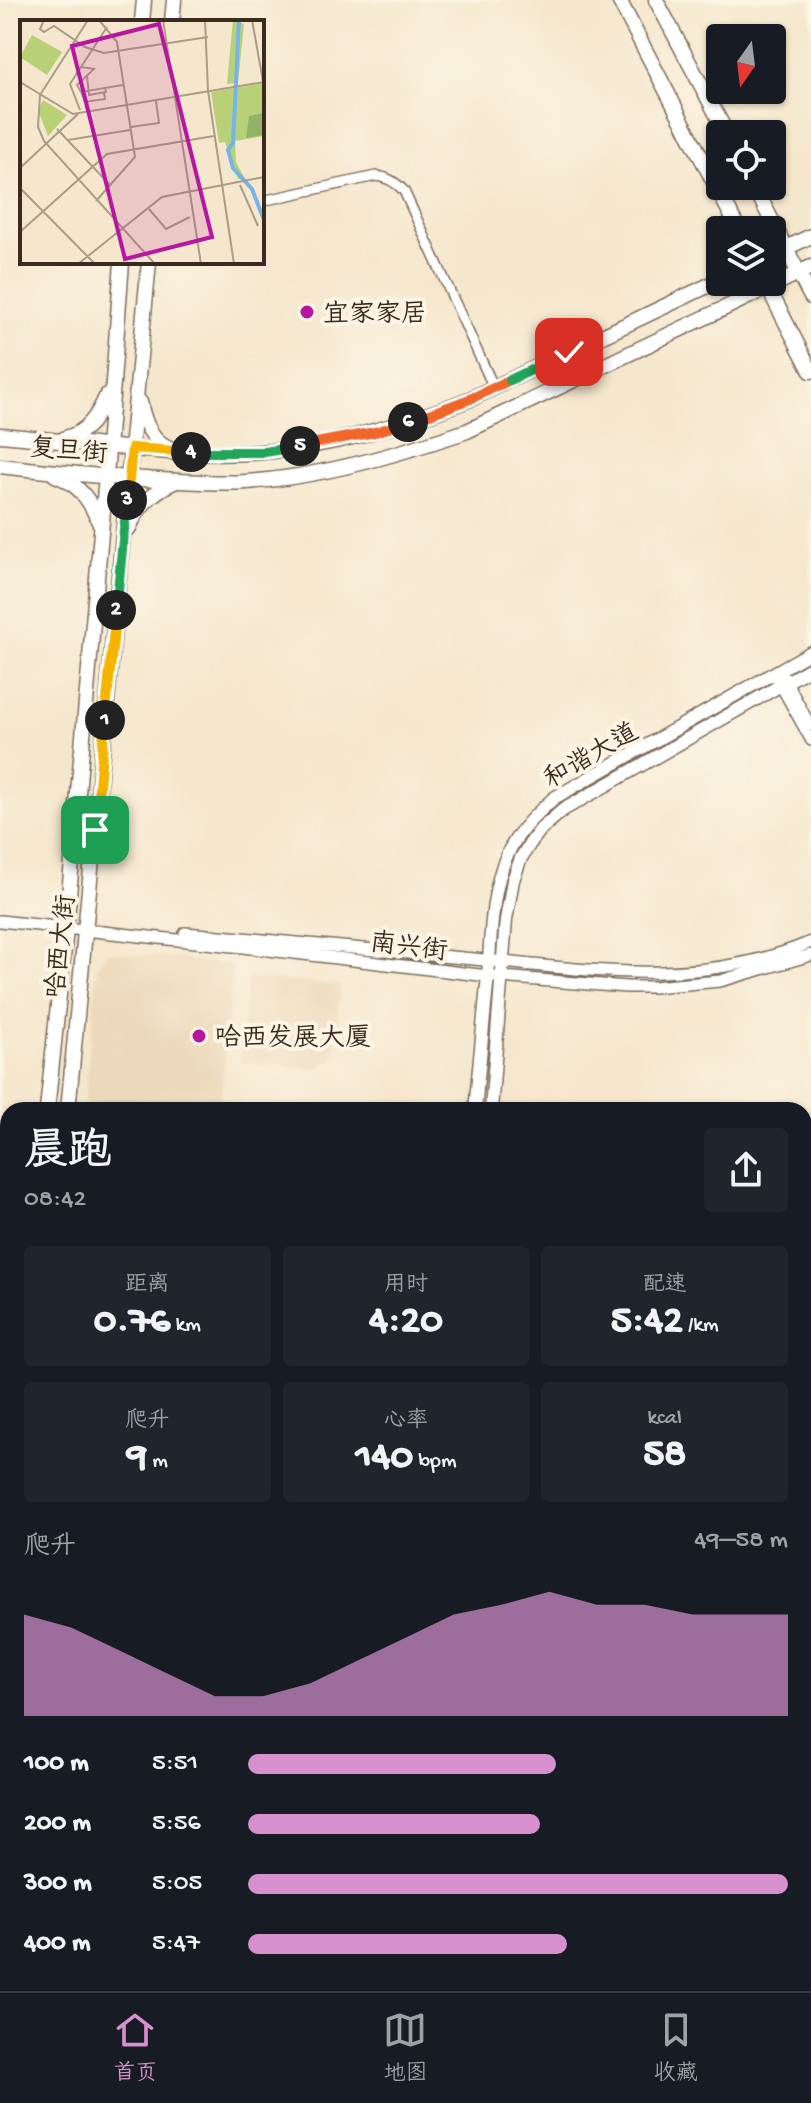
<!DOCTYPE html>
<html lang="zh">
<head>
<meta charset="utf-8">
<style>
  :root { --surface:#171b24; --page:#20242c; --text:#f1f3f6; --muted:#9ea1a6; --line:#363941; --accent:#d690ce }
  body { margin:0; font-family:"Gochi Hand","LXGW WenKai TC",sans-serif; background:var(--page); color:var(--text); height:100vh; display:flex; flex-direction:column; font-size:30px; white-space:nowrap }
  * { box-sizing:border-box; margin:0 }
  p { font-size:26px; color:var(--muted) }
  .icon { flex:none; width:44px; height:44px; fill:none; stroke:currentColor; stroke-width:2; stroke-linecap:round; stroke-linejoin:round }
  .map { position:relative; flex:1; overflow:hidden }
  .sheet { position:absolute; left:0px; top:1102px; width:812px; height:890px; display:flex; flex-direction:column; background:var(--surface); border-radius:24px 24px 0 0; box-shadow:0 2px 6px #0004 }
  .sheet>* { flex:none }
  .needle { width:52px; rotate:194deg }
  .fabs { position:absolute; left:706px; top:24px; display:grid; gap:16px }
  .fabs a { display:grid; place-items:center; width:80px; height:80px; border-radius:8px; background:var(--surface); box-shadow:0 2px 6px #0004; font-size:40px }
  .pin { position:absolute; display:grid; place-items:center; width:68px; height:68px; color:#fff; margin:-34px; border-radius:16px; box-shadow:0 4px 12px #0006 }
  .km { position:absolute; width:40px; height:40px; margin:-20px; border-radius:50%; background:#222; color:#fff; font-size:22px; line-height:40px; text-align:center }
  .round { display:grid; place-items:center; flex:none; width:84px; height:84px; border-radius:8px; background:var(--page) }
  .head { display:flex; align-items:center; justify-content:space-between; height:136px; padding:0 24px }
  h1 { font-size:44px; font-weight:700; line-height:60px }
  .stats { display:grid; grid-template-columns:repeat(3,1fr); gap:12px; height:136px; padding:8px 24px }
  .stats div { display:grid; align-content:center; border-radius:8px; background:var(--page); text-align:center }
  .stats b { font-size:40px; font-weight:700 }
  .stats small { font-size:22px; font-weight:400 }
  .stats p { font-size:22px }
  .chart { height:224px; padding:16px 24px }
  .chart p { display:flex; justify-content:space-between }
  .chart svg { width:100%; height:144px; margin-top:8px; fill:var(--accent); opacity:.7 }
  ul { padding:0 24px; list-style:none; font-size:26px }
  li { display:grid; grid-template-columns:128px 96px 1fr; align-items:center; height:60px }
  li i { height:20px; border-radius:10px; background:var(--accent) }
  .dock { display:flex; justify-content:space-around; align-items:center; height:112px; border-top:2px solid var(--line); background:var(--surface); font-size:22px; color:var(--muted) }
  .dock a { display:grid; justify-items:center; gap:4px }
  .dock .current { color:var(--accent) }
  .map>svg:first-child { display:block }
  .built { fill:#ecd8ba }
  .green { fill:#b8d176; stroke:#7a7e4a; stroke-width:2 }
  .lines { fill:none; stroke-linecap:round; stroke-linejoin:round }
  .minor-casing { stroke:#7c6c5b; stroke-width:12 }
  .tertiary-casing { stroke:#7c6c5b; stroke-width:14 }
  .secondary-casing { stroke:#7c6c5b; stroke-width:15 }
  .primary-casing { stroke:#7c6c5b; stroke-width:17 }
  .minor { stroke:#fff; stroke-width:9 }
  .tertiary { stroke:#fff; stroke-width:11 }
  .secondary { stroke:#fff; stroke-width:12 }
  .primary { stroke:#fff; stroke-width:14 }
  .split-1-casing { stroke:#fff; stroke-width:16 }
  .split-2-casing { stroke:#fff; stroke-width:16 }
  .split-3-casing { stroke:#fff; stroke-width:16 }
  .split-4-casing { stroke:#fff; stroke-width:16 }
  .split-5-casing { stroke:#fff; stroke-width:16 }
  .split-6-casing { stroke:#fff; stroke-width:16 }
  .split-7-casing { stroke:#fff; stroke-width:16 }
  .split-8-casing { stroke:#fff; stroke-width:16 }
  .split-1 { stroke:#f5b400; stroke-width:10 }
  .split-2 { stroke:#f5b400; stroke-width:10 }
  .split-3 { stroke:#22a559; stroke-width:10 }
  .split-4 { stroke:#f5b400; stroke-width:10 }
  .split-5 { stroke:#22a559; stroke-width:10 }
  .split-6 { stroke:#f0652b; stroke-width:10 }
  .split-7 { stroke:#f0652b; stroke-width:10 }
  .split-8 { stroke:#22a559; stroke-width:10 }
  .poi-dot { fill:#b5179e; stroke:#fcf5e5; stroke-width:3 }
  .labels { text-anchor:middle; stroke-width:8; stroke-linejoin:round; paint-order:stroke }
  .poi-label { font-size:26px; fill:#3b2a1e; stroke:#fcf5e5; text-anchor:start }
  .street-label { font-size:26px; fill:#3b2a1e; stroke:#fcf5e5 }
  .inset-river { fill:none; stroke:#74b4e8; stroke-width:4 }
  .inset-road { fill:none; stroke:#ab9b87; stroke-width:2 }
  .view { fill:#b5179e; fill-opacity:0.15; stroke:#b5179e; stroke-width:4 }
  .inset-edge { fill:none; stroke:#3b2a1e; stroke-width:4 }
</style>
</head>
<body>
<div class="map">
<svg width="811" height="1991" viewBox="0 0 811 1991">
  <rect width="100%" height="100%" fill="#fcf5e5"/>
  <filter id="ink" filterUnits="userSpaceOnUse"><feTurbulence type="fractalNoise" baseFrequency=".0125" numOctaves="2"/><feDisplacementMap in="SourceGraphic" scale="16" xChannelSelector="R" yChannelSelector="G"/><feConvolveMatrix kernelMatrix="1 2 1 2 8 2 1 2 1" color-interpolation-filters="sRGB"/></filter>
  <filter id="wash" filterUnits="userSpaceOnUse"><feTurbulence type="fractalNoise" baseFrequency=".006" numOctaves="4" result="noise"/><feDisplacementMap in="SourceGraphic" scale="32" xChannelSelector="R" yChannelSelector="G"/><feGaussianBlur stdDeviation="1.8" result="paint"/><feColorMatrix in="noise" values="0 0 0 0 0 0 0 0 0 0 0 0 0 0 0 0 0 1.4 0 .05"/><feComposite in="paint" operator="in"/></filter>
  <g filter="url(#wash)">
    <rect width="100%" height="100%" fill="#f5e7cd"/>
    <path class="built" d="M109 952 233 964 220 1110H162L84 1103 98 964Z
      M247 977 340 986 334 1057 317 1069 240 1062Z"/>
    <path class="green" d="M0 1168H8V1279L0 1288Z"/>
  </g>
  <g filter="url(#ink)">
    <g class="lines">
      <g class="minor-casing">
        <path id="minor" d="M262 201 376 176C388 177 396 182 404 191L494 388
          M784 676 811 726
          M777 680 811 741
          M804 1151 811 1152
          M804 1465 811 1466
          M804 1562 811 1563
          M804 1660 811 1656"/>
      </g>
      <g class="tertiary-casing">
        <path id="tertiary" d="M0 921 243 947 488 976 626 987H653L720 981 811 955
          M185 933C278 941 371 950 463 958 581 969 699 990 811 942
          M804 1761 811 1754
          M559 1991 567 1984"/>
      </g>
      <g class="secondary-casing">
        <path id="secondary" d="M475 1110C479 1065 484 1020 488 975 491 936 491 891 507 855 518 831 535 815 554 798L811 652
          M491 1110 506 920 513 880 521 858 529 845 541 829 563 810 811 668
          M417 1984 420 1991
          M430 1984 433 1991
          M712 1984 719 1991
          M738 1988 749 1991"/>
      </g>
      <g class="primary-casing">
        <path id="primary" d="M619 0 739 230
          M656 0 727 134
          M142 22 144 0
          M172 22 174 0
          M754 186 811 297
          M772 255 811 236
          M765 282 811 371
          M140 402C144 422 151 441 171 449
          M0 435C87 442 175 459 263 452 333 446 404 425 470 399L720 280
          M65 438C88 433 98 415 107 395
          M0 466C53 472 106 477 159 480 188 481 217 484 246 482 322 477 395 455 467 431L811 267
          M55 475C78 483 90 500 99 522
          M129 528C138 506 152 492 174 482
          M47 1110 66 929 106 476 122 262
          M68 1110 149 262
          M0 1304H8
          M0 1331 8 1332
          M804 1374 811 1375
          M804 1404H811
          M0 1587 8 1501
          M0 1865 8 1775
          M809 1991 811 1990"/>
      </g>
      <use href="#minor" class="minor"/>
      <use href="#tertiary" class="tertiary"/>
      <use href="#secondary" class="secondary"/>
      <use href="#primary" class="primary"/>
    </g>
  </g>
  <g class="lines" filter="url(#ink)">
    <g class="split-1-casing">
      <path id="split-1" d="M95 830 105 720"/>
    </g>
    <g class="split-2-casing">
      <path id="split-2" d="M105 720 116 610"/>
    </g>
    <g class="split-3-casing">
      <path id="split-3" d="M116 610 127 500"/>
    </g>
    <g class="split-4-casing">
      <path id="split-4" d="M127 500 132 448 191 452"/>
    </g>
    <g class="split-5-casing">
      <path id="split-5" d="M191 452H265L300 446"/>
    </g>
    <g class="split-6-casing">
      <path id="split-6" d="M300 446 375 432 408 422"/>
    </g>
    <g class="split-7-casing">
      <path id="split-7" d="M408 422 470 399 510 380"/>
    </g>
    <g class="split-8-casing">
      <path id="split-8" d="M510 380 569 352"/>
    </g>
    <use href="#split-1" class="split-1"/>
    <use href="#split-2" class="split-2"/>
    <use href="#split-3" class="split-3"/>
    <use href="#split-4" class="split-4"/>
    <use href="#split-5" class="split-5"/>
    <use href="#split-6" class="split-6"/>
    <use href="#split-7" class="split-7"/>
    <use href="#split-8" class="split-8"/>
  </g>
  <g class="poi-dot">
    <circle cx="307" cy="312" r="8"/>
    <circle cx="199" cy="1036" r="8"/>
  </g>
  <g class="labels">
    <g class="poi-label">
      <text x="323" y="321">宜家家居</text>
      <text x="215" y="1045">哈西发展大厦</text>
    </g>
    <g class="street-label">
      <text transform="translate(69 449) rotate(5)" y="9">复旦街</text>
      <text transform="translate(590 754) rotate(-30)" y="9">和谐大道</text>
      <text transform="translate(409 945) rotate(7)" y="9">南兴街</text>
      <text transform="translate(59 946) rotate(-84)" y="9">哈西大街</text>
    </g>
  </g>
  <g transform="translate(20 20)">
    <rect width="244" height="244" fill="#f5e7cd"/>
    <path d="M213 0 224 4 218 63 207 64ZM12 15 42 32 27 55 0 37ZM244 63V116L215 121 216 142 225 159H218L205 122 199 123 191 72ZM23 80 47 95 28 116 18 90Z" fill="#b8d176"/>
    <path d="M244 93V115L226 118 229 96Z" fill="#92b367"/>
    <path class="inset-river" d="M219 0 213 123 208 130 213 148 232 169 244 200"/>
    <path class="inset-road" d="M24 0 20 9 24 12 34 6 65 27 84 33 188 17M68 0 20 75 18 107 24 121 135 244M143 0 181 244M185 0 188 71 214 244M232 0 243 61M61 47 74 49 57 65 61 72 103 65M67 56 69 75 86 72 85 68M0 62 53 94 244 62M61 72 65 82 85 79 84 73M60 90 50 64 87 7M111 107 139 103 136 81M37 109 91 166M48 120 110 110M0 148 58 94M220 165 238 206M0 168 75 244M76 181 115 137 97 22 79 0M129 189 146 209 170 197M0 212 87 134 194 116M58 244 142 177 244 157"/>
    <path class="view" d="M139 4 192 217 105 239 52 26Z"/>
    <rect width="244" height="244" class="inset-edge"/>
  </g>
</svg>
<div class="fabs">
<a><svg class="needle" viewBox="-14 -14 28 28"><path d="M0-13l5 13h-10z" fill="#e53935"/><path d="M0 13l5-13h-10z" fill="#9ea1a6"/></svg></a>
<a><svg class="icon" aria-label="locate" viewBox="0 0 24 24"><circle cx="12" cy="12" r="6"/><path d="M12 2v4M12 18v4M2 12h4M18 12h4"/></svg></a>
<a><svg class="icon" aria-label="layers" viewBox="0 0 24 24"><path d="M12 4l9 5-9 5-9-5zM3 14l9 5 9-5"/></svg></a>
</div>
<div class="pin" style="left:95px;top:830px;background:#1e9e55"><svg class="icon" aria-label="arrive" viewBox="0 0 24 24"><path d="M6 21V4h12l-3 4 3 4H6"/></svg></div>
<div class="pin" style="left:569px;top:352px;background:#d93025"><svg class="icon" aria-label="check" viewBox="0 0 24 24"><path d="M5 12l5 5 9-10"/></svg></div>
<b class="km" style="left:105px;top:720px">1</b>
<b class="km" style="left:116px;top:610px">2</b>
<b class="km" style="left:127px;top:500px">3</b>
<b class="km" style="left:191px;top:452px">4</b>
<b class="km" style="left:300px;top:446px">5</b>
<b class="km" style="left:408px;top:422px">6</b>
<section class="sheet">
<div class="head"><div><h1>晨跑</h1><p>08:42</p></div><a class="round"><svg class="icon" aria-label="share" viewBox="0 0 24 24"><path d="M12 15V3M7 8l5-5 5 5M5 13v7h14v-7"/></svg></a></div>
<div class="stats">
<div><p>距离</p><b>0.76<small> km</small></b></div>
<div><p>用时</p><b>4:20</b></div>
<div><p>配速</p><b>5:42<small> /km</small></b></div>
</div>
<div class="stats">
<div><p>爬升</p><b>9<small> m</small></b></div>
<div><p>心率</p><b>140<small> bpm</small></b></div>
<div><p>kcal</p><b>58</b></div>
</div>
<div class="chart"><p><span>爬升</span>49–58 m</p>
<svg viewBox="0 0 160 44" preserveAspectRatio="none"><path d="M0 44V13L10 17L20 24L30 31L40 38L50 38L60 34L70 27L80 20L90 13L100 10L110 6L120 10L130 10L140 13L150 13L160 13V44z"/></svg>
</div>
<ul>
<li><b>100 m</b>5:51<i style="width:57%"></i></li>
<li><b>200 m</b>5:56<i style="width:54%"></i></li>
<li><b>300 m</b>5:05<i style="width:100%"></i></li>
<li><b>400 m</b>5:47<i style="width:59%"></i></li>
</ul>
</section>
</div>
<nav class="dock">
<a class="current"><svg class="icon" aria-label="home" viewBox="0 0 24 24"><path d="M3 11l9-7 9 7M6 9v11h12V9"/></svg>首页</a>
<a><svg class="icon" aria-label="map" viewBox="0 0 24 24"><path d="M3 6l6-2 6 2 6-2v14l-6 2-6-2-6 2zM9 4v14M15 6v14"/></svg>地图</a>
<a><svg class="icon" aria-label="saved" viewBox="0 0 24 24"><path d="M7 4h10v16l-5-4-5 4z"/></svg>收藏</a>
</nav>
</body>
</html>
